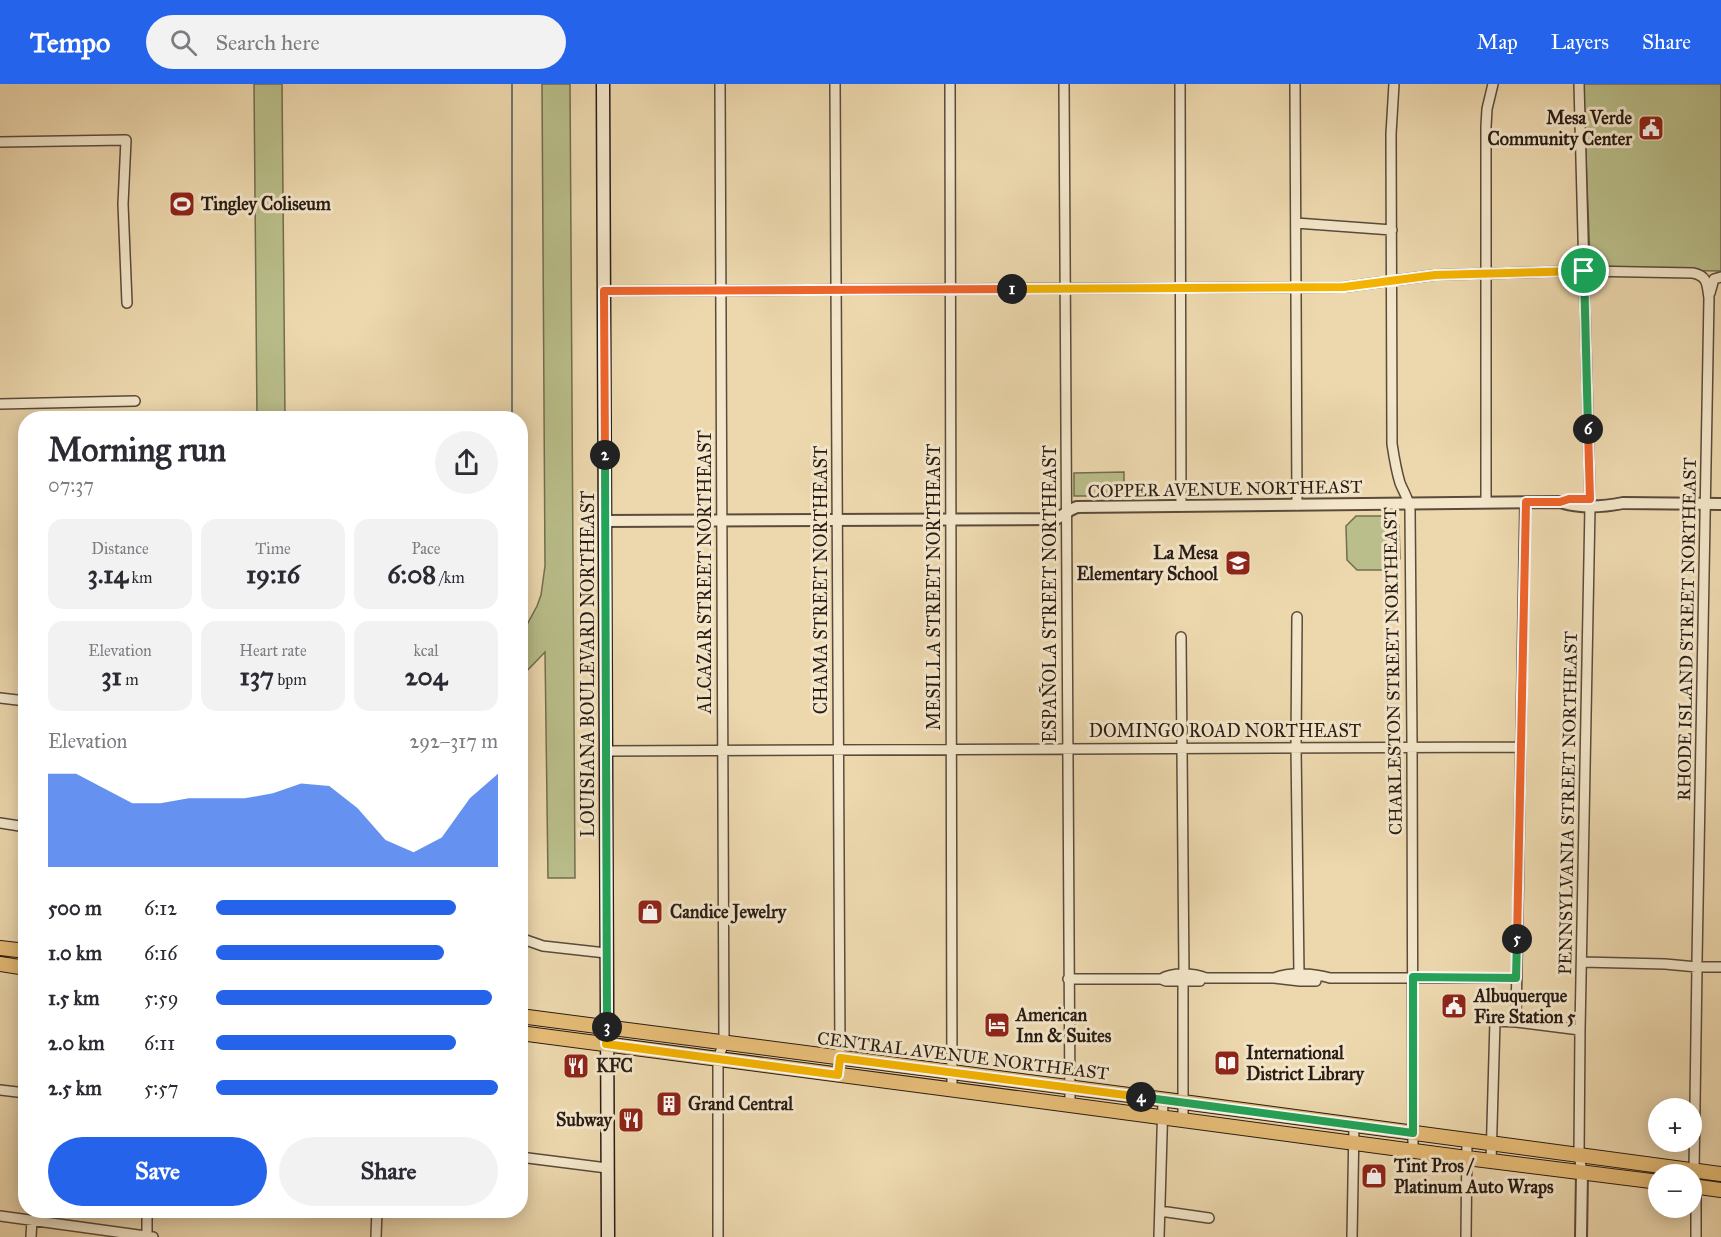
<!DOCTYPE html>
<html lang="en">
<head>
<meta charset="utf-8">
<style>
  :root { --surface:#fff; --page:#f2f2f3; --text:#2b2b33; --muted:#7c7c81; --accent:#2563eb }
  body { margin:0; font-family:"IM FELL Great Primer",serif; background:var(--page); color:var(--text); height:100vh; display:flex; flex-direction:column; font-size:22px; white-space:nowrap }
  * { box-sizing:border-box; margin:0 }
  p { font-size:20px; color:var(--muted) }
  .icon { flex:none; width:33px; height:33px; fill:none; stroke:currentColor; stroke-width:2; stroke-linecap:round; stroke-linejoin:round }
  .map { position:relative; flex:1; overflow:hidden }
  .details { position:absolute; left:18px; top:327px; width:510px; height:807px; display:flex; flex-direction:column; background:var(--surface); border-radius:24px; box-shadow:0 3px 15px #0003 }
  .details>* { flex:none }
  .tools { position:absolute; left:1648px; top:1014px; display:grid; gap:12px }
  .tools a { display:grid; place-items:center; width:54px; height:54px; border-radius:50%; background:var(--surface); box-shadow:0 3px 15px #0003; font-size:30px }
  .pin { position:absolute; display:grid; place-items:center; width:51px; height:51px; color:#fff; margin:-26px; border:3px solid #fff; border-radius:50%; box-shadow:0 2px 6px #0007 }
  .km { position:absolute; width:30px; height:30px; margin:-15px; border-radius:50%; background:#222; color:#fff; font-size:16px; line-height:30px; text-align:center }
  .round { display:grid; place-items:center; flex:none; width:63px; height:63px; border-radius:32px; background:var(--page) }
  .head { display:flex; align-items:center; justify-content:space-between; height:102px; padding:0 30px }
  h1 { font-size:33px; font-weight:700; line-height:45px }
  .figures { display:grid; grid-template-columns:repeat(3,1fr); gap:9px; height:102px; padding:6px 30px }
  .figures div { display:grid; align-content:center; border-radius:15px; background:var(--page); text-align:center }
  .figures b { font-size:26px; font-weight:700 }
  .figures small { font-size:16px; font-weight:400 }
  .figures p { font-size:16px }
  .chart { height:168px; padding:12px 30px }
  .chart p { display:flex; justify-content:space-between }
  .chart svg { width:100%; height:108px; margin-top:6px; fill:var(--accent); opacity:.7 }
  .cta { display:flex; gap:12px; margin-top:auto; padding:12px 30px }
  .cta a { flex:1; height:69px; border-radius:36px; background:var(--accent); color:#fff; font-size:24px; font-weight:700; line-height:69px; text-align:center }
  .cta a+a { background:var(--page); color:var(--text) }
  ul { padding:0 30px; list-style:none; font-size:20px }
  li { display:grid; grid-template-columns:96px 72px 1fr; align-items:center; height:45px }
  li i { height:15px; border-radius:8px; background:var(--accent) }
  header { display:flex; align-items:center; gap:36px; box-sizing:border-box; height:84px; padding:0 30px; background:var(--accent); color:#fff }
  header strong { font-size:28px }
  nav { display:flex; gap:33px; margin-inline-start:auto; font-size:21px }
  .search { width:420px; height:54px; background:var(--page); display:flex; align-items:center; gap:15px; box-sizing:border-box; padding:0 21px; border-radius:33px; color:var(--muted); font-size:22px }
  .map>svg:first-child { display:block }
  .green { fill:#b9be8a; stroke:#716d50; stroke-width:1.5 }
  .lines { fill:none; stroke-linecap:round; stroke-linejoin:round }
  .stream { stroke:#6d7a74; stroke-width:2 }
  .minor-casing { stroke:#5a4b3b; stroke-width:12 }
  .tertiary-casing { stroke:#5a4b3b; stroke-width:14 }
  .secondary-casing { stroke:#291c15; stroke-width:15 }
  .primary-casing { stroke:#291c15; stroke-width:16 }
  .minor { stroke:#f3e6ca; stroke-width:9 }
  .tertiary { stroke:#f3e6ca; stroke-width:10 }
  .secondary { stroke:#f3e6ca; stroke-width:12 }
  .primary { stroke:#e6bc77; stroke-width:14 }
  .split-1-casing { stroke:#fff; stroke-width:12 }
  .split-2-casing { stroke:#fff; stroke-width:12 }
  .split-3-casing { stroke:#fff; stroke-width:12 }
  .split-4-casing { stroke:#fff; stroke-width:12 }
  .split-5-casing { stroke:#fff; stroke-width:12 }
  .split-6-casing { stroke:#fff; stroke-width:12 }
  .split-7-casing { stroke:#fff; stroke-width:12 }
  .split-1 { stroke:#f5b400; stroke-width:8 }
  .split-2 { stroke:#f0652b; stroke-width:8 }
  .split-3 { stroke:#22a559; stroke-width:8 }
  .split-4 { stroke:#f5b400; stroke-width:8 }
  .split-5 { stroke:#22a559; stroke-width:8 }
  .split-6 { stroke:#f0652b; stroke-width:8 }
  .split-7 { stroke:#22a559; stroke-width:8 }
  .labels { text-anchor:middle; stroke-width:6; stroke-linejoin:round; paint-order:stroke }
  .poi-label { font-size:18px; font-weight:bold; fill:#291c15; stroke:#f3e6ca; text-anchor:start }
  .street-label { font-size:18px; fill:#291c15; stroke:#f3e6ca }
</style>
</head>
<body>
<header>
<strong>Tempo</strong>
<div class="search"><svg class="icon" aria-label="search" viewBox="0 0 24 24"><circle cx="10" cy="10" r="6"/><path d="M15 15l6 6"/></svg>Search here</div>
<nav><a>Map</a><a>Layers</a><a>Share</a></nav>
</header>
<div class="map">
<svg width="1721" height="1153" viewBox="0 0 1721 1153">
  <rect width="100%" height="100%" fill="#edd8ae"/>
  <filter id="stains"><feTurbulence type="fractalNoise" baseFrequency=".00333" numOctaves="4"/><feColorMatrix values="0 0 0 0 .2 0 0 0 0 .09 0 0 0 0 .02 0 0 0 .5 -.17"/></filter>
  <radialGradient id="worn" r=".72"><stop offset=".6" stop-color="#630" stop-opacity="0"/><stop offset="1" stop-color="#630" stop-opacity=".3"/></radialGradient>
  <path class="green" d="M254 0H282L285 334H257Z
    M542 0H570L575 794H548L545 568 520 594 521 552 537 522 541 511 545 482Z
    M1583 0H1721V187L1597 185 1590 174Z
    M1124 388V412H1074V389Z
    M1356 432H1389L1399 441 1400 475 1390 486H1357L1347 476 1346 442Z"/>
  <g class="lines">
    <path class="stream" d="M512 0V334"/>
    <g class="minor-casing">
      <path id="minor" d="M835 0 840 966 838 991
        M950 0 952 1006
        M1064 0 1070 1021
        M1180 0 1181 422
        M1295 0 1297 421
        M1394 0 1391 50 1392 360C1394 373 1396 386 1400 399 1404 409 1410 417 1410 427L1412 656 1413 1067
        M1579 0 1590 415
        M0 58 126 56 123 120 127 219
        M1296 139 1392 146
        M604 207 1344 203 1435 191 1584 187 1693 189C1708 192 1707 201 1709 214L1697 877
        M1710 209 1714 195 1721 193
        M0 320 135 317
        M1486 418V42L1487 25 1493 0
        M1297 533 1296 663 1299 890
        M1181 553 1184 891
        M0 614 26 617
        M606 667 1521 663
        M0 739 26 743
        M520 854 543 862 606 869
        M1582 878 1665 880 1697 883H1721
        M1274 894C1291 888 1313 889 1330 894H1516
        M1068 895H1161L1166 897H1200
        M1161 895C1172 888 1194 889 1206 894H1274L1300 897H1316
        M1183 898V1036
        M1516 938 1525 418
        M0 1006 26 1009
        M520 1073 607 1084
        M1491 1077 1495 937 1516 938 1580 946
        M1582 1088 1579 1071 1580 946 1590 422
        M1160 1127 1209 1134
        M0 1132 153 1153
        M31 1153 32 1136
        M147 1153V1126
        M376 1153 377 1126
        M718 1153V974L724 959 720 0
        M1159 1153 1163 1016
        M1352 1153 1354 1041
        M1466 1153 1467 1056
        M1696 1153V1103L1694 1087 1697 883"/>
    </g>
    <g class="tertiary-casing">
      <path id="tertiary" d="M605 437 1056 435C1064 431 1068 426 1077 423 1238 421 1399 419 1560 418 1579 424 1603 423 1623 419L1721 420
        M1581 1153 1582 1088"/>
    </g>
    <g class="secondary-casing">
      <path id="secondary" d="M603 0 608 1153"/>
    </g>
    <g class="primary-casing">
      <path id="primary" d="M0 864 26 867
        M0 880 26 884
        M520 932 1183 1018 1721 1090
        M520 949 1070 1021 1467 1074 1659 1098
        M1692 1102 1721 1106"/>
    </g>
    <use href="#minor" class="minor"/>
    <use href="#tertiary" class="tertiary"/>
    <use href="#secondary" class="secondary"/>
    <use href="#primary" class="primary"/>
  </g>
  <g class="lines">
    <g class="split-1-casing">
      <path id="split-1" d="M1012 205 1344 203 1435 191 1584 187"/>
    </g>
    <g class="split-2-casing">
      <path id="split-2" d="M605 371 604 207 1012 205"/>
    </g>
    <g class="split-3-casing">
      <path id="split-3" d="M605 371 607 943"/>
    </g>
    <g class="split-4-casing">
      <path id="split-4" d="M607 943 606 960 838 991 840 974 1141 1013"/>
    </g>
    <g class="split-5-casing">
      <path id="split-5" d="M1141 1013 1413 1049V893L1516 894 1517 855"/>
    </g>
    <g class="split-6-casing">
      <path id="split-6" d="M1517 855 1526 418H1560L1569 415H1590L1588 345"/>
    </g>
    <g class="split-7-casing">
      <path id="split-7" d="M1584 187 1588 345"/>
    </g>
    <use href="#split-1" class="split-1"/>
    <use href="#split-2" class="split-2"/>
    <use href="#split-3" class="split-3"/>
    <use href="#split-4" class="split-4"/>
    <use href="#split-5" class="split-5"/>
    <use href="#split-6" class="split-6"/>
    <use href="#split-7" class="split-7"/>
  </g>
  <defs>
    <g id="civic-square" transform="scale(1.35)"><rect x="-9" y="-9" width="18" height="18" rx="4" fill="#8f2418" stroke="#f3e6ca"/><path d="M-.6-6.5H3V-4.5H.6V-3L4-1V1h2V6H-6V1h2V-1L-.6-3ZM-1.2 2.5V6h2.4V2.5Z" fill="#fff"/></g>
    <g id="stadium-square" transform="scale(1.35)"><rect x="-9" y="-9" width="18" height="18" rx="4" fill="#8f2418" stroke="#f3e6ca"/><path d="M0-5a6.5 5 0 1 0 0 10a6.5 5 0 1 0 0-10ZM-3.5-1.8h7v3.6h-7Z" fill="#fff"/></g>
    <g id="school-square" transform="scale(1.35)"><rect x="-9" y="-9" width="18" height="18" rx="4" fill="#8f2418" stroke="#f3e6ca"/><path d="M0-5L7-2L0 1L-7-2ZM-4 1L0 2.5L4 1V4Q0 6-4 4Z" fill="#fff"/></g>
    <g id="shop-square" transform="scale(1.35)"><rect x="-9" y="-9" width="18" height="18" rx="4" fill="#8f2418" stroke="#f3e6ca"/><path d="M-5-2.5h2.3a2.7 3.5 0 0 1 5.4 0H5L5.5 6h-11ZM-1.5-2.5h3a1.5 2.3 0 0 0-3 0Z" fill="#fff"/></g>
    <g id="hotel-square" transform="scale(1.35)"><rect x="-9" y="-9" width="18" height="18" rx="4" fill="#8f2418" stroke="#f3e6ca"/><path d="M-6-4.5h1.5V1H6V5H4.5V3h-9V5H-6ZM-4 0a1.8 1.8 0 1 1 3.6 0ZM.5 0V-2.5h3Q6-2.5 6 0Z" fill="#fff"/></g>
    <g id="library-square" transform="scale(1.35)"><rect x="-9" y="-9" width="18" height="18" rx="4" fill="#8f2418" stroke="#f3e6ca"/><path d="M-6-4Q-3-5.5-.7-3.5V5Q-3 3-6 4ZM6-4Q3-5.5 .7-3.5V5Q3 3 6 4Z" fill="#fff"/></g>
    <g id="restaurant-square" transform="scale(1.35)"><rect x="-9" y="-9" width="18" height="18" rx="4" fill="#8f2418" stroke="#f3e6ca"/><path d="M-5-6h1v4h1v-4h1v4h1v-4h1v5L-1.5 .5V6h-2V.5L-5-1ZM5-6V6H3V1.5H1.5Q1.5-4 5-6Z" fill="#fff"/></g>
    <g id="building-square" transform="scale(1.35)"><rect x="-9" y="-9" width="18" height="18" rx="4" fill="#8f2418" stroke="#f3e6ca"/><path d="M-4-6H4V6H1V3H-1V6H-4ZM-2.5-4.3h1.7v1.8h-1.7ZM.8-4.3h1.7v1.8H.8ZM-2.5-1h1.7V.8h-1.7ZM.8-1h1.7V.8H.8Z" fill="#fff"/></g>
  </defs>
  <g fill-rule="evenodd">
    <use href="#civic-square" x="1651" y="44"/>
    <use href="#stadium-square" x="182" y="120"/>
    <use href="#school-square" x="1238" y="479"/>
    <use href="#shop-square" x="650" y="828"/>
    <use href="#civic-square" x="1454" y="922"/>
    <use href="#hotel-square" x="997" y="941"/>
    <use href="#library-square" x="1227" y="979"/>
    <use href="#restaurant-square" x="576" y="982"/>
    <use href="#building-square" x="669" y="1020"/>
    <use href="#restaurant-square" x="631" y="1036"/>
    <use href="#shop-square" x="1374" y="1092"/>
  </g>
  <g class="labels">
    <g class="poi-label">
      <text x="1632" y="40" text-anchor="end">Mesa Verde<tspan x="1632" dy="21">Community Center</tspan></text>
      <text x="201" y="126">Tingley Coliseum</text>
      <text x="1218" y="475" text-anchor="end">La Mesa<tspan x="1218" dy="21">Elementary School</tspan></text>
      <text x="670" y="834">Candice Jewelry</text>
      <text x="1474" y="918">Albuquerque<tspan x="1474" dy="21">Fire Station 5</tspan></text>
      <text x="1016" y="937">American<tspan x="1016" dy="21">Inn &amp; Suites</tspan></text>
      <text x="1246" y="975">International<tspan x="1246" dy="21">District Library</tspan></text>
      <text x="596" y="988">KFC</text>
      <text x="688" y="1026">Grand Central</text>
      <text x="612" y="1042" text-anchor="end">Subway</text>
      <text x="1394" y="1088">Tint Pros /<tspan x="1394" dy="21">Platinum Auto Wraps</tspan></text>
    </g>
    <g class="street-label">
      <text transform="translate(1225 405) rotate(-1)" y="6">COPPER AVENUE NORTHEAST</text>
      <text transform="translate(705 488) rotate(-90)" y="6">ALCAZAR STREET NORTHEAST</text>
      <text transform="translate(821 496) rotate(-90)" y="6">CHAMA STREET NORTHEAST</text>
      <text transform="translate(934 503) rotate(-90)" y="6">MESILLA STREET NORTHEAST</text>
      <text transform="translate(1050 510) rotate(-90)" y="6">ESPAÑOLA STREET NORTHEAST</text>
      <text transform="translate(1687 545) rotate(-89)" y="6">RHODE ISLAND STREET NORTHEAST</text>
      <text transform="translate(588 580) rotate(-90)" y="6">LOUISIANA BOULEVARD NORTHEAST</text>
      <text transform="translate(1393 587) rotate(-91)" y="6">CHARLESTON STREET NORTHEAST</text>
      <text x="1225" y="653">DOMINGO ROAD NORTHEAST</text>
      <text transform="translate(1568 719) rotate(-89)" y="6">PENNSYLVANIA STREET NORTHEAST</text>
      <text transform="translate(963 972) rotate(7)" y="6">CENTRAL AVENUE NORTHEAST</text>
    </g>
  </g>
  <rect width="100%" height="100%" filter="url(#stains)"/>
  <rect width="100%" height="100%" fill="url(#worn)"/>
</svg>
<div class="tools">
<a>+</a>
<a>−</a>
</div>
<div class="pin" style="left:1584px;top:187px;background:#1e9e55"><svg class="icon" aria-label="arrive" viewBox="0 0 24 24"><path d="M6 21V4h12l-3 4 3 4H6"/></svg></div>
<b class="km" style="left:1012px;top:205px">1</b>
<b class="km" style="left:605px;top:371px">2</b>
<b class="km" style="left:607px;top:943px">3</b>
<b class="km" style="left:1141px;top:1013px">4</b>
<b class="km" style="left:1517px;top:855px">5</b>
<b class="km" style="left:1588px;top:345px">6</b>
<section class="details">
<div class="head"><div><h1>Morning run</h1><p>07:37</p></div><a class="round"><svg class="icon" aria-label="share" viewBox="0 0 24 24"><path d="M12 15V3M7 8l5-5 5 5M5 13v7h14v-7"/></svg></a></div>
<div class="figures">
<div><p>Distance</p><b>3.14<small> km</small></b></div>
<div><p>Time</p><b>19:16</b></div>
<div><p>Pace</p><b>6:08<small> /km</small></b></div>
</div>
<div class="figures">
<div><p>Elevation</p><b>31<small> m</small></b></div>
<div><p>Heart rate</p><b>137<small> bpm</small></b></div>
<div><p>kcal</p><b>204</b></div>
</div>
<div class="chart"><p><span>Elevation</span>292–317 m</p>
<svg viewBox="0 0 160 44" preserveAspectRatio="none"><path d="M0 44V6L10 6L20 12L30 18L40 18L50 16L60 16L70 16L80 14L90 10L100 11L110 20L120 33L130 38L140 32L150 16L160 6V44z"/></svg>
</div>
<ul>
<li><b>500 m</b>6:12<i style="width:85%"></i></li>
<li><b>1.0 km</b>6:16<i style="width:81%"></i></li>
<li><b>1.5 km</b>5:59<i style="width:98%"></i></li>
<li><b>2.0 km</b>6:11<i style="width:85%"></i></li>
<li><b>2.5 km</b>5:57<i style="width:100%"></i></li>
</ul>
<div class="cta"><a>Save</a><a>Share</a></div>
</section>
</div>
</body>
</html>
